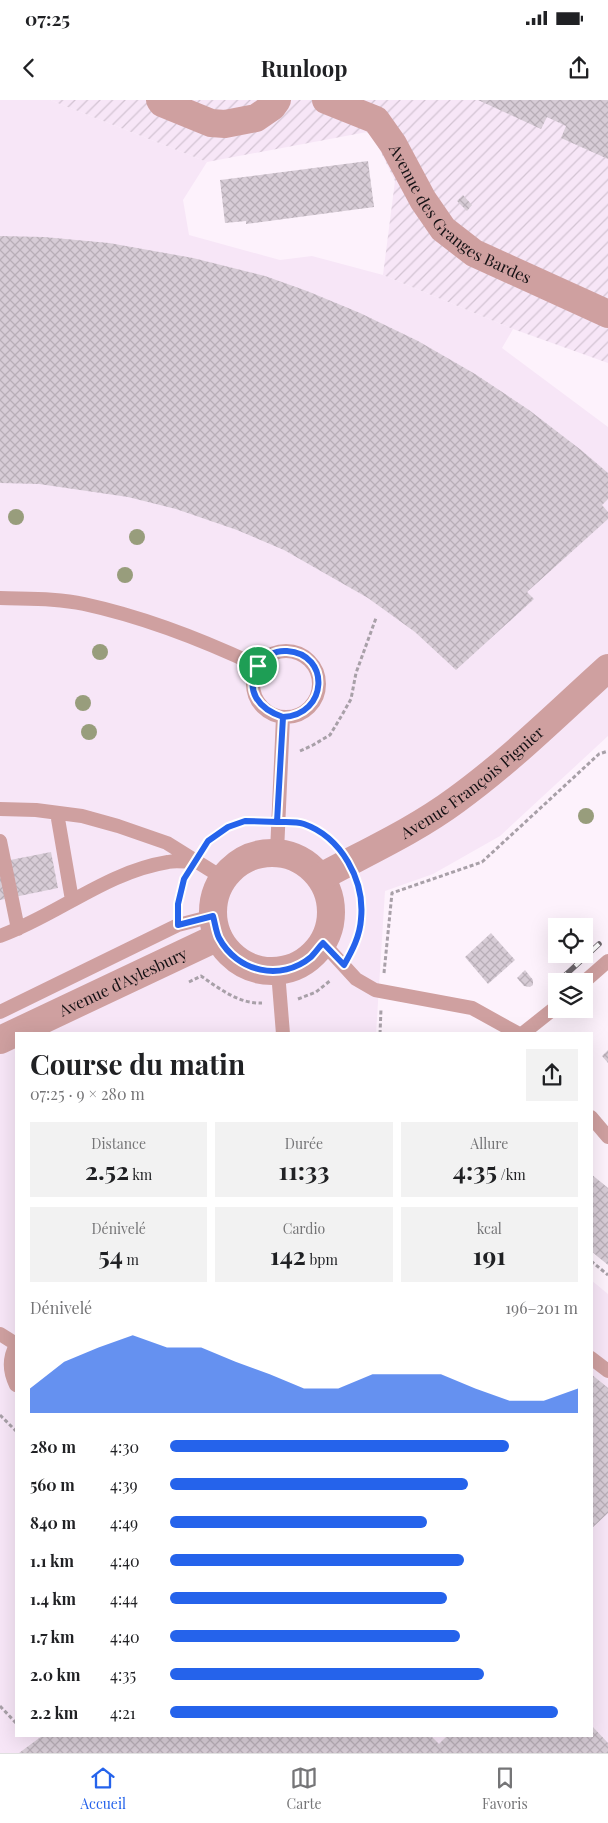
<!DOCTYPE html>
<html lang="fr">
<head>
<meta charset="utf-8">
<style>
  :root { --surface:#fff; --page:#f2f2f2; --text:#202124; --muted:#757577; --line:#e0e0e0; --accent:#2563eb }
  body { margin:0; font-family:"Playfair Display",serif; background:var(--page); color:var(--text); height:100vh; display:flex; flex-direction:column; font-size:19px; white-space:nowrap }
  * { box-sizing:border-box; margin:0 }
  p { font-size:16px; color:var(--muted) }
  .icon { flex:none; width:28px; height:28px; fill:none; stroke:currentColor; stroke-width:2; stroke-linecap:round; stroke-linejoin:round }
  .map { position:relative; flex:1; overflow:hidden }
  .drawer { position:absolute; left:15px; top:932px; width:578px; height:705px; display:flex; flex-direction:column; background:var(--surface); border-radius:0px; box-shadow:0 5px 20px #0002 }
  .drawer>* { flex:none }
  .fabs { position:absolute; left:548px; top:818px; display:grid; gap:10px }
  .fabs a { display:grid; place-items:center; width:45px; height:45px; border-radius:0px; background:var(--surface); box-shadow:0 5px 20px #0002; font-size:25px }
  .pin { position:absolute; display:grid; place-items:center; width:42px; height:42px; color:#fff; margin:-21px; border:2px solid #fff; border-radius:50%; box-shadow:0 1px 5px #0007 }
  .round { display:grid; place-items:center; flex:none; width:52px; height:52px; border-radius:0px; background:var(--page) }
  .summary { display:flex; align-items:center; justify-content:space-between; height:85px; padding:0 15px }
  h1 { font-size:28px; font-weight:700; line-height:38px }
  .metrics { display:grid; grid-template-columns:repeat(3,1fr); gap:8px; height:85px; padding:5px 15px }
  .metrics div { display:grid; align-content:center; border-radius:0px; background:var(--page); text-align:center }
  .metrics b { font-size:25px; font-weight:700 }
  .metrics small { font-size:14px; font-weight:400 }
  .metrics p { font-size:14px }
  .chart { height:140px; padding:10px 15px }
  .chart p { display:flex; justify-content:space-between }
  .chart svg { width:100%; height:90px; margin-top:5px; fill:var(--accent); opacity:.7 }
  ul { padding:0 15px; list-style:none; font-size:16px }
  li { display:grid; grid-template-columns:80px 60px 1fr; align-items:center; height:38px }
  li i { height:12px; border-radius:6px; background:var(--accent) }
  .status { display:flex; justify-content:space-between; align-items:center; height:35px; padding:0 25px; background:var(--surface); direction:ltr }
  .status svg { height:14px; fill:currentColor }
  header { display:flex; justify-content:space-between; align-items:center; height:65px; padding:0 15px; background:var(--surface); font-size:22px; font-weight:700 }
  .tabs { display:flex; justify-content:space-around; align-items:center; height:70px; border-top:1px solid var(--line); background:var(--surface); font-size:14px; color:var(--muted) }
  .tabs a { display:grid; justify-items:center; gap:2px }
  .tabs .selected { color:var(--accent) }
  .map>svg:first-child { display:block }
  .built { fill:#f7e6f7 }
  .industrial { fill:url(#industrial-furrows) }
  .building { fill:url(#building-cross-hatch) }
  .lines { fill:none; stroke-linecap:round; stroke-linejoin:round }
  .path { stroke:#a8a0a8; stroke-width:3; stroke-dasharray:4 2.5; stroke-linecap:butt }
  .lane { stroke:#cfa0a0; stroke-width:14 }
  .street { stroke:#cfa0a0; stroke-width:28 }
  .rail-casing { stroke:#6c666b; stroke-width:5.5 }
  .rail { stroke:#fff; stroke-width:4; stroke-dasharray:11; stroke-linecap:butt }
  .tree { fill:#989d7c }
  .route-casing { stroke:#fff; stroke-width:10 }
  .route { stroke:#2563eb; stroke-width:6 }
  .labels { text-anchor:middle; stroke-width:4; stroke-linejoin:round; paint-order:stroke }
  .street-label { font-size:16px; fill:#131013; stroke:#fff }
</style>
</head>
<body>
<div class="status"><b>07:25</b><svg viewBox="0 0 49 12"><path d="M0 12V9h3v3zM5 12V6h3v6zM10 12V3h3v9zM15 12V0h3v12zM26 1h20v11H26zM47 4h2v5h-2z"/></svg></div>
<header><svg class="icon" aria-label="back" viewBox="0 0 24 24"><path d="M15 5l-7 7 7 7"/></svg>Runloop<svg class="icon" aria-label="share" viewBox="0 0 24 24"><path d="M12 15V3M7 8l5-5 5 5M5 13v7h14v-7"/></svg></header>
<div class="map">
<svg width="608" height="1653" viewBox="0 0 608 1653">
  <defs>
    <pattern id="industrial-furrows" width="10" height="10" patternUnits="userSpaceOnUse" patternTransform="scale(1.25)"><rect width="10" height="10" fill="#f7e6f7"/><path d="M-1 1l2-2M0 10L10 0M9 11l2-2" fill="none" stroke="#d3c4d3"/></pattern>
    <pattern id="building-cross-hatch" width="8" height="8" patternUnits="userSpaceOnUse" patternTransform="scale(1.25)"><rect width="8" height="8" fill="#d7ccd6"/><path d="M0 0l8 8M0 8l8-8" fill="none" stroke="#b8aeb7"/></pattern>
  </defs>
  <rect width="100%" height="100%" fill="#fdf2fc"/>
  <path class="built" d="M0 0H50L207 62 183 100 189 135 280 160 312 156 383 175 513 229 502 248 608 327V636L500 736 433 774 385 791 376 934H16V1636H591V1180L608 1194V1653H0Z"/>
  <path class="industrial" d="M50 0H608V263L513 229 383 175 395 81 374 38 367 32 207 62Z"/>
  <path class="building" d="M478 0H608V59L561 38 566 26 547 17 541 29Z
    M368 61 374 107 246 124V121L225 123 220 80Z
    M463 95 472 105 467 111 457 101Z
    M0 136 44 137 109 143 193 158 265 176 307 191 360 213 418 241 475 274 529 310 581 350 608 373V399L602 405 608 412V419L527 492 534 499 456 570 415 532 368 498 284 450 237 430 176 409 128 397 39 384 0 383Z
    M51 752 58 788 0 800V762Z
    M491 833 515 860 488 884 465 857Z
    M525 870 533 880V885L530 887 524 886 517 878Z
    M608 950V963L602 956Z
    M591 1074 608 1088V1165L591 1151Z
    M591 1274 608 1288V1413L591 1429Z
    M591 1625 608 1643V1653H19L42 1636H431L439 1644 447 1636H591Z"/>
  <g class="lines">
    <path class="path" d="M300 651 313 645 330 635 342 615 351 599 356 573 376 518
      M298 723C311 724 324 734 332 743
      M205 745C212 734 233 723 245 721 250 720 256 721 261 721
      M178 806 183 780
      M353 848C362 826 362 810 358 786
      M384 873 392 793 482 762 599 654 608 651
      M189 882 201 876C220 889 239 904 262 903
      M298 899 316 892 331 880
      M380 934 381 909
      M591 1161 608 1175
      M0 1315 16 1331
      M0 1606 16 1623"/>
    <path class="lane" d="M0 498C28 499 57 498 84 504 144 517 203 540 258 566
      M253 584a33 33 0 1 1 66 0a33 33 0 1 1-66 0Z
      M0 709 36 710 82 716 118 726 167 743 223 778
      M57 713 72 800
      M0 741 18 829
      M277 752 283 617
      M0 836C58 815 106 772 168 762 176 760 186 762 195 762
      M323 843 356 879 375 890 472 908 519 934
      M278 872 283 934
      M584 882 608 861
      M0 912 178 825 213 816
      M522 934 556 907
      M591 1017 608 1037
      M0 1234 16 1244
      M16 1245C9 1258 9 1271 16 1285
      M591 1258 608 1271"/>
    <g class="street">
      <path d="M160 0 162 3 211 23 225 24 256 18 272 7 277 0"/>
      <path id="s1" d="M326 0 376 20 393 44 423 100 443 129 474 153 608 214"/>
      <circle cx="272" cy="812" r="59"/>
      <path id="s2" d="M321 777C367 752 414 731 456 700 510 661 558 613 608 568"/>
      <path id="s3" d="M0 940 218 837"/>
    </g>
    <g class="rail-casing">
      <path id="rail" d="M559 881 599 844"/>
    </g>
    <use href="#rail" class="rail"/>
  </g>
  <g class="tree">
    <circle cx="16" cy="417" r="8"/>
    <circle cx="137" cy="437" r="8"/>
    <circle cx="125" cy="475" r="8"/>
    <circle cx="100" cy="552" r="8"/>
    <circle cx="83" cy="603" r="8"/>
    <circle cx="89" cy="632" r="8"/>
    <circle cx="586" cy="716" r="8"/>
  </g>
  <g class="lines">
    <g class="route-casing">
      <path id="route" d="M258 566C244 591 259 609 283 617L277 722 245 721 228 727 208 741 184 779 178 804V825L213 816C215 823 216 832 219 838 237 872 281 882 311 857 315 853 319 847 323 843L344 865C352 851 360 836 361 819 365 780 341 737 304 724 296 721 285 722 277 722L283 617C328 615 331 554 287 551 274 550 266 556 258 566"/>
    </g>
    <use href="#route" class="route"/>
  </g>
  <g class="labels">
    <g class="street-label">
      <text dy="6" stroke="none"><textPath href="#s1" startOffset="184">Avenue des Granges Bardes</textPath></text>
      <text dy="6" stroke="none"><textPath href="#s2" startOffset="179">Avenue François Pignier</textPath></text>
      <text dy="6" stroke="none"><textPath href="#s3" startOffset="136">Avenue d'Aylesbury</textPath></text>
    </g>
  </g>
</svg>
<div class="fabs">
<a><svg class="icon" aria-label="locate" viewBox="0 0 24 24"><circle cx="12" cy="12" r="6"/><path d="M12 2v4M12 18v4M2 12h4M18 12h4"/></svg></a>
<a><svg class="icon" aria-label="layers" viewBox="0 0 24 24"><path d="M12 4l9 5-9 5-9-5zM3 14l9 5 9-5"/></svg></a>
</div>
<div class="pin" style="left:258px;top:566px;background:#1e9e55"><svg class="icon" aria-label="arrive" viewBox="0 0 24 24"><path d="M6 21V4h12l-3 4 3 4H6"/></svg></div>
<section class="drawer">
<div class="summary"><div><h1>Course du matin</h1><p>07:25 · 9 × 280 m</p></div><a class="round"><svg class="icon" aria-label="share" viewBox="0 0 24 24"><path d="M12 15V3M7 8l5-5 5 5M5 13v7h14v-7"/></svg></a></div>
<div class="metrics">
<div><p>Distance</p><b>2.52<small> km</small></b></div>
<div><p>Durée</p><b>11:33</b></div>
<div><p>Allure</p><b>4:35<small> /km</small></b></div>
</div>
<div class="metrics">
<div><p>Dénivelé</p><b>54<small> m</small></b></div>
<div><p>Cardio</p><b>142<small> bpm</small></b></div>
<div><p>kcal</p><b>191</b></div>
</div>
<div class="chart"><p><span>Dénivelé</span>196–201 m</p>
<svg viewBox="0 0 160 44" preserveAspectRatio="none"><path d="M0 44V32L10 19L20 12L30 6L40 12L50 12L60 19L70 25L80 32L90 32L100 25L110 25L120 25L130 32L140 38L150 38L160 32V44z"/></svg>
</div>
<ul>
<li><b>280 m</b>4:30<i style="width:83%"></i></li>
<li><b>560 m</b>4:39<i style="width:73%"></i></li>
<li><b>840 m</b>4:49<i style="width:63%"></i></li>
<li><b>1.1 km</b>4:40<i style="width:72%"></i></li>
<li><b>1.4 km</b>4:44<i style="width:68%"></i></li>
<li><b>1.7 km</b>4:40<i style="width:71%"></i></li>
<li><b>2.0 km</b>4:35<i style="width:77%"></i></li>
<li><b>2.2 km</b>4:21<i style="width:95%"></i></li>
</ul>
</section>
</div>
<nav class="tabs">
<a class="selected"><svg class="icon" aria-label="home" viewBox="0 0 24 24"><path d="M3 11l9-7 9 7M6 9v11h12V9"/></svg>Accueil</a>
<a><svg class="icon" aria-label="map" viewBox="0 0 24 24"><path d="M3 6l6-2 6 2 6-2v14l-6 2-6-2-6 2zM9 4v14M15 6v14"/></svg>Carte</a>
<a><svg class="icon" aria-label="saved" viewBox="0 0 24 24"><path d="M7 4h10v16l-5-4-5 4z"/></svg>Favoris</a>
</nav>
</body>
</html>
